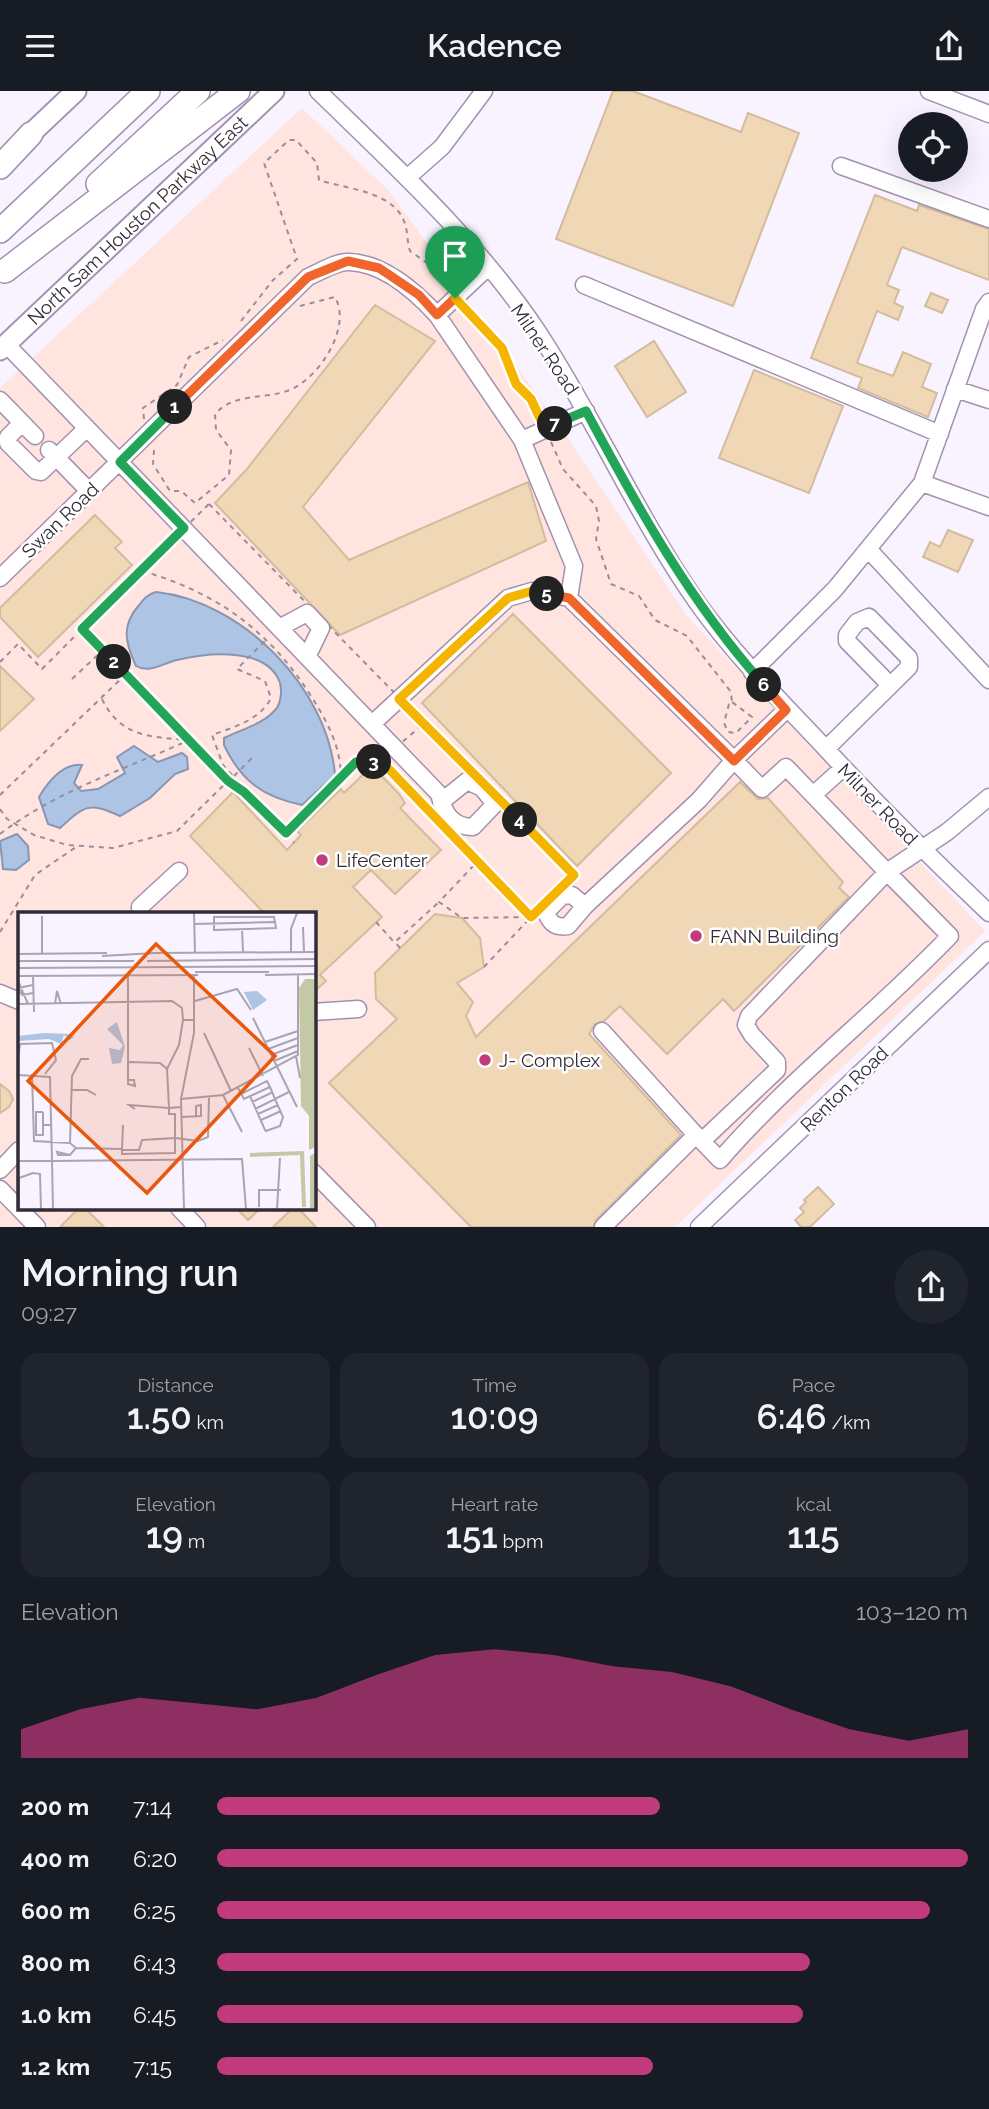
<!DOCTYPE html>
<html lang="en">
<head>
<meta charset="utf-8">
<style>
  :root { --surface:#171b24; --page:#20242c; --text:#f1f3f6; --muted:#9ea1a6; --accent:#c03a7c }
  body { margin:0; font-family:Raleway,sans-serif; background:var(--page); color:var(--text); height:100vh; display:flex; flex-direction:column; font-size:26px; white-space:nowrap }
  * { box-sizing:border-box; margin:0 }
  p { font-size:23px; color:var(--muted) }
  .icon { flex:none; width:38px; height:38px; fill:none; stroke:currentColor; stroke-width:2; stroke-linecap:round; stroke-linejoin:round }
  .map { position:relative; height:1136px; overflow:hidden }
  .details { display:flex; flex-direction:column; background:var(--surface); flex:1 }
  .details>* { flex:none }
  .tools { position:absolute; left:898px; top:21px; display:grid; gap:14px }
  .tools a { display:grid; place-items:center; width:70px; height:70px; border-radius:50%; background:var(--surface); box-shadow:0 7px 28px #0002; font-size:35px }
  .pin { position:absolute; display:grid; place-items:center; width:60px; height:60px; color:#fff; margin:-72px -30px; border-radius:50% 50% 50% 0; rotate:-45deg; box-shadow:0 0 7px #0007 }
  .pin .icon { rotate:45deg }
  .km { position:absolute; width:35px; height:35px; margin:-18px; border-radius:50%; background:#222; color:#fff; font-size:19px; line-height:35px; text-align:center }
  .round { display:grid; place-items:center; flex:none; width:74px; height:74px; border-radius:37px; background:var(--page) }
  .head { display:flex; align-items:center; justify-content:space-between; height:119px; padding:0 21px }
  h1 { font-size:38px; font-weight:600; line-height:52px }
  .figures { display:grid; grid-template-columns:repeat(3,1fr); gap:10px; height:119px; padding:7px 21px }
  .figures div { display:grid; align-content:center; border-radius:18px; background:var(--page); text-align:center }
  .figures b { font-size:35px; font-weight:600 }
  .figures small { font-size:19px; font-weight:400 }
  .figures p { font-size:19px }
  .chart { height:196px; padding:14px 21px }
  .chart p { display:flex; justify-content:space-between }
  .chart svg { width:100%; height:126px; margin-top:7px; fill:var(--accent); opacity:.7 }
  ul { padding:0 21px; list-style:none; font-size:23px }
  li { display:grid; grid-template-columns:112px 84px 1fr; align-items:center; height:52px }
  li i { height:18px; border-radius:9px; background:var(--accent) }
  header { display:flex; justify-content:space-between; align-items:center; height:91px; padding:0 21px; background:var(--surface); font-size:32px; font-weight:600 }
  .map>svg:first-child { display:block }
  .industrial { fill:#ffe4e0; fill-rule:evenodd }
  .water { fill:#adc4e4; stroke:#8896b1; stroke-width:2 }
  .building { fill:#f0d7b6; stroke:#d3bc9e; stroke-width:2 }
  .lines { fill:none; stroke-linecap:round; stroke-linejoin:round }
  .minor-casing { stroke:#a391b0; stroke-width:19 }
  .major-casing { stroke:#a391b0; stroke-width:23 }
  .highway-casing { stroke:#a391b0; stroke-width:26 }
  .path { stroke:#968f9c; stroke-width:2; stroke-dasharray:5 5; stroke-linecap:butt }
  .minor { stroke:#fff; stroke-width:16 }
  .major { stroke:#fff; stroke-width:19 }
  .highway { stroke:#fff; stroke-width:23 }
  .split-1-casing { stroke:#fff; stroke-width:14 }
  .split-2-casing { stroke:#fff; stroke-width:14 }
  .split-3-casing { stroke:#fff; stroke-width:14 }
  .split-4-casing { stroke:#fff; stroke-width:14 }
  .split-5-casing { stroke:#fff; stroke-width:14 }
  .split-6-casing { stroke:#fff; stroke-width:14 }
  .split-7-casing { stroke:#fff; stroke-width:14 }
  .split-8-casing { stroke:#fff; stroke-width:14 }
  .split-1 { stroke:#f0652b; stroke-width:9 }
  .split-2 { stroke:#22a559; stroke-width:9 }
  .split-3 { stroke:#22a559; stroke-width:9 }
  .split-4 { stroke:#f5b400; stroke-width:9 }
  .split-5 { stroke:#f5b400; stroke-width:9 }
  .split-6 { stroke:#f0652b; stroke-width:9 }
  .split-7 { stroke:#22a559; stroke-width:9 }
  .split-8 { stroke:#f5b400; stroke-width:9 }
  .poi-dot { fill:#c03a7c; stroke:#fff; stroke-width:2.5 }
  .labels { text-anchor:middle; stroke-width:5; stroke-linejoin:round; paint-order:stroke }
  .street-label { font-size:19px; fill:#332c39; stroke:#fff }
  .poi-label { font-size:19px; fill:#332c39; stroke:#fff; text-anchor:start }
  .inset-road { fill:none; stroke:#aaa3b0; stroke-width:2 }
  .view { fill:#e8590c; fill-opacity:0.15; stroke:#e8590c; stroke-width:3.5 }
  .inset-edge { fill:none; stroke:#332c39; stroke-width:3.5 }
</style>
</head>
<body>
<header><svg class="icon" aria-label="menu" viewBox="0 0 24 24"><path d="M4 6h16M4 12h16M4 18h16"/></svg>Kadence<svg class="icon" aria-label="share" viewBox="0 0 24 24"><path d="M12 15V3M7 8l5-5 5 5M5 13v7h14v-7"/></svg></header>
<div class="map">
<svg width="989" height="1136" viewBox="0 0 989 1136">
  <rect width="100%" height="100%" fill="#f9f2ff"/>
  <path class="industrial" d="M302 17 389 100 559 334 687 525 985 840 675 1136H0V297ZM19 823H313V1117H19Z"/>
  <path class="water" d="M156 501C242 510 328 597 335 684L302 714C263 706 241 690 224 654V647C241 638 263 634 276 618 281 612 282 600 280 592 267 555 207 562 177 569 163 572 150 583 136 575 125 551 121 535 139 514 144 508 148 503 156 501Z
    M134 655 158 671 182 662 187 666 188 678 175 683 150 707 120 725C89 711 85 714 60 737L48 733 39 706C48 691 63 672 82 674L74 692 81 700 98 698 125 682 117 666Z
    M17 743 28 755 29 769 16 779 3 778 0 750Z"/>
  <path class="building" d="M613 0H633L741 41 748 22 799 42 733 215 556 148Z
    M875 104 917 120 919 114 989 138V189L902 156 887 194 899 199 894 212 903 216 898 229 877 220 857 272 893 285 903 261 931 273 922 296 937 302 928 326 858 297 862 287 811 267Z
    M931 202 948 209 942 222 925 215Z
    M375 214 435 250 303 416 349 469 528 391 546 450 340 544 215 412 247 378Z
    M654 250 686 301 647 326 615 275Z
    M754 279 843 315 809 402 719 367Z
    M95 424 122 451 115 457 132 474 38 566 0 526V517Z
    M948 439 973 449 958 481 923 466 930 451 940 456Z
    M513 523 671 682 577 775 422 612Z
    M0 575 34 608 0 640Z
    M372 675 399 703 405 712 400 717 441 759 395 803 371 779 353 796 382 826 320 884 326 890 313 902V823H265L190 745 233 701 287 759 301 744 297 740 341 698 344 702Z
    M740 691 758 708 768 707 843 791 839 797 849 806 734 920 723 908 667 963 620 915 604 930 595 933 589 943 681 1044 596 1129 593 1136H471L329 992 397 928 376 908 375 882 435 823 462 827 480 847 484 876 457 892 473 911 466 925 476 946Z
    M0 993 9 1000 13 1008 9 1016 0 1022Z
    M818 1096 834 1113 810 1136H801L795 1129 804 1121 800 1117 806 1111 804 1109Z
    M79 1117H85L104 1136H60Z
    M236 1117H261L248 1129Z
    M293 1117H298L316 1136H273Z"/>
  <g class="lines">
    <g class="minor-casing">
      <path id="minor" d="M318 0C395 75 478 151 538 241 596 329 638 428 699 514 737 567 782 611 827 659 879 715 933 769 989 822
        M929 0 989 23
        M841 75 989 128
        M407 87 442 56 484 0
        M584 194 940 343
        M437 224 522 349 574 475 569 507
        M6 253 439 703C444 722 452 736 473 736L495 713 482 697 467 690 441 711
        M955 298 989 309
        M0 309 35 345
        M22 332 8 346V352L36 380 41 381 87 337
        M522 349 586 320
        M49 359 89 400
        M922 392 989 416
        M868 458 989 589
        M0 487 308 186C320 181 337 170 349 171 384 172 415 200 437 224L488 176
        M279 537 307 522 321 537 307 566
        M752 581 835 498 922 392 984 218 989 211
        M372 633 508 507 532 500 569 507 734 669 699 709 585 815 572 804 562 805 546 821C550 833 556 837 568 835L585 815
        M826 658 909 576V567L869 526 857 531 847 544V550L890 594
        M813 704 843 677
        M141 823 140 816 179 780
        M0 902 19 910
        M313 921 358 918
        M602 940 696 1044
        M702 1050 777 979V971L752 944 746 934 749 925 887 781 786 676 762 698 734 669 786 619
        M0 1079 19 1059
        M313 1081 367 1136
        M0 1098 37 1136
        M179 1117 197 1136
        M603 1136 696 1044 720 1069C790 988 876 922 950 845L887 781 947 741 989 706
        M699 1136 989 859"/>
    </g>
    <g class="major-casing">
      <g id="major">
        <path d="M21 52 76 0"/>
        <path id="s1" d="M0 259 274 0"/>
      </g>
    </g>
    <g class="highway-casing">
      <path id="highway" d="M0 76 31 43
        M98 93 198 0
        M0 140 148 0
        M5 180 238 0"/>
    </g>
    <path class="path" d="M464 220 502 257 516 293 531 308 541 326
      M241 230 273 189 297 168 264 72 289 49H296L317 72 319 89C346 98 395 100 405 133 408 142 407 151 410 160L434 177 448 195
      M144 328 143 317 177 294 189 266 223 249
      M551 351 563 378 596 415 599 430 596 448 611 493 639 505 655 529 687 545 731 601 732 611 729 613 724 632 728 641 736 642 752 626 732 611
      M154 359 153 373 170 400H181L195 412 229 384 231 359 216 339 215 323C235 301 264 309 290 299 320 286 352 236 335 206L300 215
      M209 413 424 632 381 670 356 672 286 742 244 701 228 690 82 538Z
      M142 480C216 501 270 540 311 605 327 630 340 654 341 684
      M0 571 18 553 42 578 81 539
      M72 588 102 560
      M102 608C120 646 151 646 188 649
      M424 633 467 676
      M382 671 431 723
      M234 685 252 667
      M0 704 126 583
      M508 717 574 784 568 790
      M0 718 7 728 34 744 67 754 113 757 177 740 233 685 223 674 212 644C234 636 260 629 271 607L265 590 237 578 268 547
      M0 743C58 699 124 679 189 649
      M287 743 294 752
      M451 745 476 772 439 811 462 827 530 826
      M477 773 531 825
      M376 831 394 851
      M0 841 35 784 76 756
      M400 857 395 851 439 811
      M484 876 531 826"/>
    <use href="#minor" class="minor"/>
    <use href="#major" class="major"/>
    <use href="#highway" class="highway"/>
  </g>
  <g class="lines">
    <g class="split-1-casing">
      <path id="split-1" d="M175 316 308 186 348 170 379 177 419 204 437 224 455 207"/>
    </g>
    <g class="split-2-casing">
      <path id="split-2" d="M114 571 82 538 184 437 120 371 175 316"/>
    </g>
    <g class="split-3-casing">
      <path id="split-3" d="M114 571 228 690 244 701 286 742 356 671H374"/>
    </g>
    <g class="split-4-casing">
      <path id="split-4" d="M374 671 381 670 531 826 574 784 520 729"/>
    </g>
    <g class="split-5-casing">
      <path id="split-5" d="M520 729 399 608 508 507 532 500 547 503"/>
    </g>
    <g class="split-6-casing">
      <path id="split-6" d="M547 503 569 507 734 670 786 619 764 594"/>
    </g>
    <g class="split-7-casing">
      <path id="split-7" d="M555 333 586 320C638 417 690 511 764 594"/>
    </g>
    <g class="split-8-casing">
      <path id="split-8" d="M455 207 502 257 516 293 531 308 545 338 555 333"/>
    </g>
    <use href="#split-1" class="split-1"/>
    <use href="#split-2" class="split-2"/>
    <use href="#split-3" class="split-3"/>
    <use href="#split-4" class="split-4"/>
    <use href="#split-5" class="split-5"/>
    <use href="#split-6" class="split-6"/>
    <use href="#split-7" class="split-7"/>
    <use href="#split-8" class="split-8"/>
  </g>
  <g class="poi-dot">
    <circle cx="322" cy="769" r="7"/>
    <circle cx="696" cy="845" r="7"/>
    <circle cx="485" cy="969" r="7"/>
  </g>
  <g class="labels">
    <g class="street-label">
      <text dy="7" stroke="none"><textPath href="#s1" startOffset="189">North Sam Houston Parkway East</textPath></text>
      <text transform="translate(545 258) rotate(56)" y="7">Milner Road</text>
      <text transform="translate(60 429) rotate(-44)" y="7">Swan Road</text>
      <text transform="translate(878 713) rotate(46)" y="7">Milner Road</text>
      <text transform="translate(844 998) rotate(-44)" y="7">Renton Road</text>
    </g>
    <g class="poi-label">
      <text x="336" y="776">LifeCenter</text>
      <text x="710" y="852">FANN Building</text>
      <text x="499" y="976">J- Complex</text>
    </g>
  </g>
  <g transform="translate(18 821)">
    <rect width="298" height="298" fill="#f9f2ff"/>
    <path d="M287 67H297L298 235 291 238V204L283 194 281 76ZM286 239 288 295H284L282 243 232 245V241ZM297 241V297H292V244Z" fill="#c4c9a5"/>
    <path d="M239 79 249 88 235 98 226 80ZM99 110 107 135 103 151 94 152 91 136 102 138 105 133 89 117ZM26 121 50 122 56 125 52 128 46 123 43 132 31 127 0 129V124Z" fill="#adc4e4"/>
    <path class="inset-road" d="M176 1 177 41M196 5H256L258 16 196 18ZM176 12 258 10M285 15 286 40M224 16 225 40M273 40V17L279 1M24 41V4M135 41 298 40M0 42 89 41M84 44 137 41M0 49H116M129 49 298 47M0 56 298 54M177 60H251M247 63 298 62M0 64 180 63M15 64 16 100M110 64V172L117 174 116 168H111M0 69 10 92M15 73 0 76 4 83 15 81M177 89 219 77 233 98M0 92 154 89 164 96 165 108H177M37 92 39 79 43 92M235 106 279 195M186 121 213 179M247 130 280 119M231 136 245 164M250 137 280 126M253 143 280 133M278 144 282 166M0 147 2 132 34 131 38 148 27 162M256 149 280 139M111 150 142 151 149 157 151 196 111 193 117 197M149 157 161 133 165 108M14 162 16 229 52 231 58 236 104 237V242L157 241V226L180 229 190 225 191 185M0 163 32 165 34 249 224 247 228 297M252 175 257 187 271 180M220 176 226 187 252 175 249 169 223 182M53 178H69L78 183M205 183 224 220M232 184 247 218 248 219 262 214 265 205 257 187 237 197M163 187 205 183 280 143V63M234 190 255 180M25 200H18V223H25V213M25 200V213H34M240 202 260 193M163 205 183 204V193L178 194V204M243 208 263 199M52 231 54 164 63 147H71M104 237 105 213M104 238H121L124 228 157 226V202H151V196L163 195M52 243 39 240 40 243H52L58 236M0 249H34L35 297M241 295V278H263M1 297V266L15 261 22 262 23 297M166 297 163 187 176 121V63M259 297 262 246"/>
    <path class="view" d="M138 32 257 144 129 281 10 169Z"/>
    <rect width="298" height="298" class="inset-edge"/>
  </g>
</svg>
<div class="tools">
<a><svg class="icon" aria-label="locate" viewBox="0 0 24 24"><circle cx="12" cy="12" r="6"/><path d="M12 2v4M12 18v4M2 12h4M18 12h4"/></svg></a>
</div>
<div class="pin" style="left:455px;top:207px;background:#1e9e55"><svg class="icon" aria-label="arrive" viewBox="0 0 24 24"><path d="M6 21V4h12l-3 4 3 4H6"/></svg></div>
<b class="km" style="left:175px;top:316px">1</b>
<b class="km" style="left:114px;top:571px">2</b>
<b class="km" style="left:374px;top:671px">3</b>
<b class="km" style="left:520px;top:729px">4</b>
<b class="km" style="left:547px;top:503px">5</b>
<b class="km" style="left:764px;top:594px">6</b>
<b class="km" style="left:555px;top:333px">7</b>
</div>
<section class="details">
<div class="head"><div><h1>Morning run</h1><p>09:27</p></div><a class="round"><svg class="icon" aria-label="share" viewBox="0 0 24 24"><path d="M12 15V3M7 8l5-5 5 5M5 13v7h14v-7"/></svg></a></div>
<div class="figures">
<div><p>Distance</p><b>1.50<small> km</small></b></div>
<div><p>Time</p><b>10:09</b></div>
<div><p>Pace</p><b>6:46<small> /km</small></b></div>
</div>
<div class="figures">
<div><p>Elevation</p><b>19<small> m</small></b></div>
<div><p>Heart rate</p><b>151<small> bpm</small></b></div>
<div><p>kcal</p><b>115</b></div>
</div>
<div class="chart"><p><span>Elevation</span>103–120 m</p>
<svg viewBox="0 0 160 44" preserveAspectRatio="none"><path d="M0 44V34L10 27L20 23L30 25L40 27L50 23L60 15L70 8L80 6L90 8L100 12L110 14L120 19L130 27L140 34L150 38L160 34V44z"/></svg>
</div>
<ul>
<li><b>200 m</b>7:14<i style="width:59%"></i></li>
<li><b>400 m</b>6:20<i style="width:100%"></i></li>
<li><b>600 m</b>6:25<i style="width:95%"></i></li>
<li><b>800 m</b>6:43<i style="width:79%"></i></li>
<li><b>1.0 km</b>6:45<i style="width:78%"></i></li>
<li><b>1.2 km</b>7:15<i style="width:58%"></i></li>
</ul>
</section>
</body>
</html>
